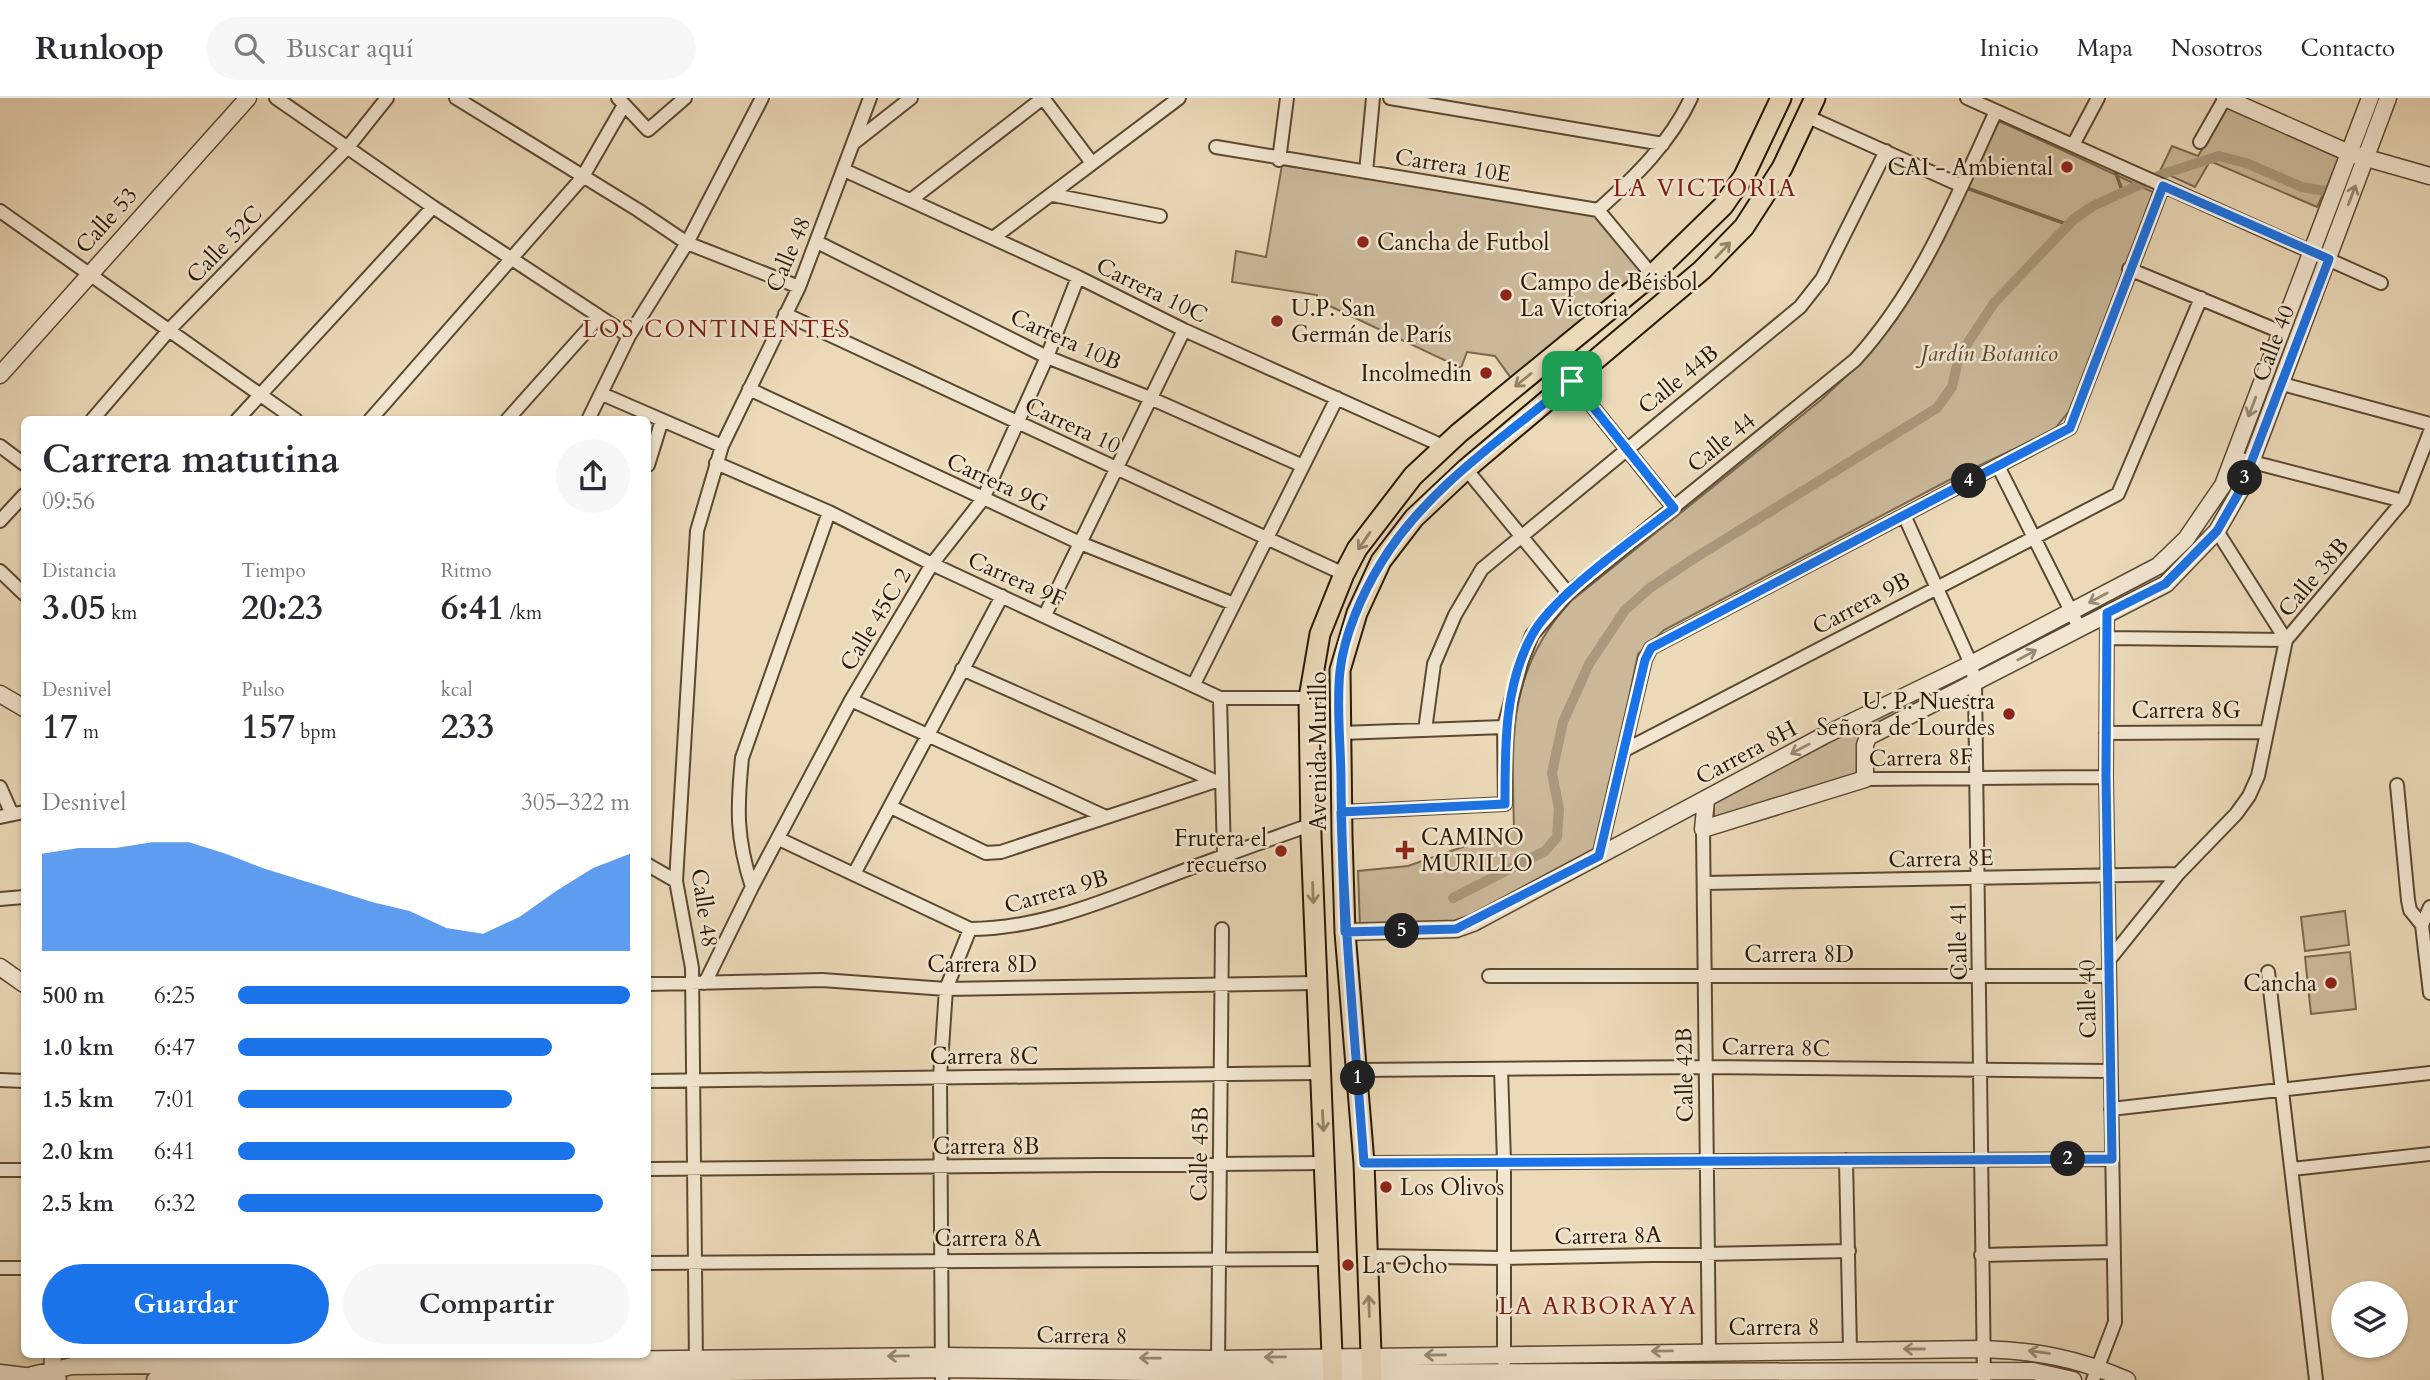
<!DOCTYPE html>
<html lang="es">
<head>
<meta charset="utf-8">
<style>
  :root { --surface:#fff; --page:#f7f7f7; --text:#2b2b33; --muted:#7c7c81; --line:#e1e1e2; --accent:#1a73e8 }
  body { margin:0; font-family:Cardo,serif; background:var(--page); color:var(--text); height:100vh; display:flex; flex-direction:column; font-size:26px; white-space:nowrap }
  * { box-sizing:border-box; margin:0 }
  p { font-size:23px; color:var(--muted) }
  .icon { flex:none; width:38px; height:38px; fill:none; stroke:currentColor; stroke-width:2; stroke-linecap:round; stroke-linejoin:round }
  .map { position:relative; flex:1; overflow:hidden }
  .details { position:absolute; left:21px; top:318px; width:630px; height:942px; display:flex; flex-direction:column; background:var(--surface); border-radius:10px; box-shadow:0 2px 5px #0004 }
  .details>* { flex:none }
  .controls { position:absolute; left:2331px; top:1183px; display:grid; gap:14px }
  .controls a { display:grid; place-items:center; width:77px; height:77px; border-radius:50%; background:var(--surface); box-shadow:0 2px 5px #0004; font-size:35px }
  .pin { position:absolute; display:grid; place-items:center; width:60px; height:60px; color:#fff; margin:-30px; border-radius:14px; box-shadow:0 4px 10px #0006 }
  .km { position:absolute; width:35px; height:35px; margin:-18px; border-radius:50%; background:#222; color:#fff; font-size:19px; line-height:35px; text-align:center }
  .round { display:grid; place-items:center; flex:none; width:74px; height:74px; border-radius:37px; background:var(--page) }
  .overview { display:flex; align-items:center; justify-content:space-between; height:119px; padding:0 21px }
  h1 { font-size:38px; font-weight:700; line-height:52px }
  .metrics { display:grid; grid-template-columns:repeat(3,1fr); gap:10px; height:119px; padding:7px 21px }
  .metrics div { display:grid; align-content:center }
  .metrics b { font-size:35px; font-weight:700 }
  .metrics small { font-size:19px; font-weight:400 }
  .metrics p { font-size:19px }
  .chart { height:196px; padding:14px 21px }
  .chart p { display:flex; justify-content:space-between }
  .chart svg { width:100%; height:126px; margin-top:7px; fill:var(--accent); opacity:.7 }
  .primary-button { display:flex; gap:14px; margin-top:auto; padding:14px 21px }
  .primary-button a { flex:1; height:80px; border-radius:42px; background:var(--accent); color:#fff; font-size:28px; font-weight:700; line-height:80px; text-align:center }
  .primary-button a+a { background:var(--page); color:var(--text) }
  ul { padding:0 21px; list-style:none; font-size:23px }
  li { display:grid; grid-template-columns:112px 84px 1fr; align-items:center; height:52px }
  li i { height:18px; border-radius:9px; background:var(--accent) }
  header { display:flex; align-items:center; gap:42px; box-sizing:border-box; height:98px; padding:0 35px; background:var(--surface); border-bottom:2px solid var(--line) }
  header strong { font-size:33px }
  nav { display:flex; gap:38px; margin-inline-start:auto; font-size:24px }
  .search { width:490px; height:63px; background:var(--page); display:flex; align-items:center; gap:18px; box-sizing:border-box; padding:0 24px; border-radius:38px; color:var(--muted); font-size:26px }
  .map>svg:first-child { display:block }
  .green { fill:#cab899; stroke:#7a684e; stroke-width:2 }
  .lines { fill:none; stroke-linecap:round; stroke-linejoin:round }
  .stream { stroke:#76654b; stroke-width:3.5 }
  .canal { stroke:#a9987b; stroke-width:10 }
  .minor-casing { stroke:#5a4931; stroke-width:16 }
  .tertiary-casing { stroke:#5a4931; stroke-width:19 }
  .primary-casing { stroke:#291904; stroke-width:23 }
  .minor { stroke:#f2e6d1; stroke-width:12 }
  .tertiary { stroke:#f2e6d1; stroke-width:16 }
  .primary { stroke:#ebd9b8; stroke-width:19 }
  .oneway { stroke:#988a75 }
  .oneway2 { stroke:#948367 }
  .route-casing { stroke:#fff; stroke-width:14 }
  .route { stroke:#1a73e8; stroke-width:9 }
  .poi-dot { fill:#8f2418; stroke:#f2e6d1; stroke-width:2.5 }
  .labels { text-anchor:middle; stroke-width:5; stroke-linejoin:round; paint-order:stroke }
  .street-label { font-size:23px; fill:#291904; stroke:#f2e6d1 }
  .poi-label { font-size:23px; fill:#291904; stroke:#f2e6d1; text-anchor:start }
  .park-label { font-size:23px; font-style:italic; fill:#594931; stroke:#f2e6d1 }
  .neighbourhood-label { font-size:24px; letter-spacing:2px; fill:#7a1f14; stroke:#f2e6d1 }
</style>
</head>
<body>
<header>
<strong>Runloop</strong>
<div class="search"><svg class="icon" aria-label="search" viewBox="0 0 24 24"><circle cx="10" cy="10" r="6"/><path d="M15 15l6 6"/></svg>Buscar aquí</div>
<nav><a>Inicio</a><a>Mapa</a><a>Nosotros</a><a>Contacto</a></nav>
</header>
<div class="map">
<svg width="2430" height="1282" viewBox="0 0 2430 1282">
  <rect width="100%" height="100%" fill="#ebd9b8"/>
  <filter id="stains"><feTurbulence type="fractalNoise" baseFrequency=".00286" numOctaves="4"/><feColorMatrix values="0 0 0 0 .2 0 0 0 0 .09 0 0 0 0 .02 0 0 0 .5 -.17"/></filter>
  <radialGradient id="worn" r=".72"><stop offset=".6" stop-color="#630" stop-opacity="0"/><stop offset="1" stop-color="#630" stop-opacity=".3"/></radialGradient>
  <path class="green" d="M2228 7 2342 58 2317 109 2210 63 2195 89 2160 73 2172 48 2198 58Z
    M1999 23 2153 94 2086 273 2069 313 2054 332 1953 380 1664 532 1638 556 1597 753 1458 823 1360 830 1358 773 1408 768 1514 731C1512 642 1506 573 1571 503L1821 302 1856 269 1897 221 1957 111Z
    M1282 67 1595 115 1647 179 1511 280 1495 258 1467 254 1461 270 1317 202V197L1232 184 1236 153 1266 159Z
    M1967 572 1970 577 1867 636 1862 678 1714 723V705Z
    M2345 813 2349 847 2305 853 2301 819Z
    M2350 854 2356 911 2311 916 2305 859Z"/>
  <g class="lines">
    <path class="stream" d="M2114 70 2123 95
      M1964 89 2069 127"/>
    <path class="canal" d="M1453 800 1545 753 1557 739 1559 711 1552 675 1563 624 1589 566 1625 512 1650 490 1690 463 1937 310 1952 289 1959 258 1994 205 2074 121 2093 108 2163 76 2219 58 2246 65 2302 89 2325 93"/>
    <g class="minor-casing">
      <path id="minor" d="M276 0 433 109 629 238
        M456 0 638 112 687 145 799 189
        M618 0 648 32 685 0
        M1043 0 1092 65
        M1390 0 1663 46
        M1967 0 2381 185
        M1806 18 1962 88
        M855 44 911 0
        M2200 44 2225 0
        M2073 47 2098 0
        M1216 49 1598 112 1652 177
        M1279 62 1287 0
        M844 72 1078 179 1184 232 1443 348
        M1366 74 1373 0
        M1053 97 1160 118
        M912 101 1043 0
        M1598 112C1635 79 1670 45 1691 0
        M0 113 296 322
        M993 140 1179 0
        M817 144 1047 259 1150 300 1303 368
        M2129 171 2281 234
        M785 216 1344 476
        M1572 283 1673 409
        M2282 286 2430 326
        M749 291 1080 445 1234 506
        M602 296 722 348
        M92 322 170 231 348 49 387 0
        M237 322 433 109
        M370 322 582 80 624 7
        M507 322 598 220
        M588 322 629 238 687 145 762 0
        M0 348 24 366
        M2233 359 2403 403
        M716 365 829 414 932 466 1220 600H1309
        M648 367 662 322
        M1998 368 2079 529
        M1466 371 1568 495
        M1904 417 1971 566 1975 585 1984 1282
        M0 423 24 397
        M2217 433 2286 542
        M0 473 24 496
        M1045 517 1184 232
        M2107 540 2286 542
        M962 571 1215 683
        M1194 586 1337 300
        M1220 600 1224 757
        M851 602 1106 719
        M1425 632 1434 566 1455 517 1482 471 1800 209 1822 181 1886 53
        M1341 635 1504 629
        M2106 635 2266 634
        M1625 652 2118 396 2201 200
        M1865 681 2106 679
        M2397 687 2408 802 2410 812 2422 827 2430 895
        M0 689 11 714
        M891 709 986 755 1001 754 1222 681
        M1341 714 1505 706 1504 629 1522 562 1532 537 1568 495 1855 262C1920 191 1956 100 1996 13
        M0 719 24 714
        M1703 731 1709 1253
        M779 741 970 831C1041 831 1109 801 1175 776 1220 759 1265 743 1310 727
        M1599 758 1645 562 1651 550 2070 330 2163 88
        M648 767 676 783
        M854 776 1002 498
        M1705 785 2178 776
        M752 789C736 740 737 710 742 660L829 414
        M0 801 24 799
        M2422 827 2430 809
        M2109 862 2178 776 2236 716 2249 698 2258 678 2286 542 2403 403 2430 334
        M2268 874 2316 1282
        M1489 878H2109
        M705 885 752 789 851 602 932 466 983 401 1047 259 1078 179
        M648 886 822 882 946 891 1316 885
        M1501 971 1504 1064V1264
        M1357 972 1706 969 2110 973
        M0 982 24 983
        M648 983 1321 975
        M2111 1011 2430 975
        M1846 1062 1850 1252
        M1364 1065 2112 1061
        M648 1071 1326 1065
        M2292 1071 2430 1056
        M0 1072H24
        M1981 1157 2114 1154
        M1368 1158 1504 1160 1849 1153
        M648 1165 1329 1161
        M0 1170H24
        M696 1268 692 870 676 783 697 433 722 348 799 189 870 0
        M1218 1268 1222 831
        M942 1282 940 979 946 891 970 831
        M2093 1282 2115 1224 2106 679 2107 515"/>
    </g>
    <g class="tertiary-casing">
      <path id="tertiary" d="M2225 0 2349 55 2430 78
        M0 277 248 0
        M0 596 24 610
        M1706 702 1703 731 1865 681V647L1868 639 2166 486 2217 433 2241 391 2388 0
        M1345 834 1456 831 1473 825 1825 637 1971 566 2158 468 2186 441 2223 387 2370 0
        M0 869 24 886
        M0 1275 58 1282
        M32 1277 72 1268 942 1258 1218 1261 1983 1251C2037 1253 2077 1260 2127 1282
        M52 1281 53 1256
        M155 1282 942 1271 1218 1275 2033 1273 2073 1282"/>
    </g>
    <g class="primary-casing">
      <path id="primary" d="M1333 1282 1311 738 1309 600 1320 536 1344 476 1357 451 1413 378 1459 335 1652 177 1723 108 1744 78 1781 0
        M1372 1282 1364 1065 1345 834 1342 738 1340 572 1357 515 1381 463 1414 420 1466 371 1702 172 1744 129 1782 70 1815 0"/>
    </g>
    <use href="#minor" class="minor"/>
    <use href="#tertiary" class="tertiary"/>
    <use href="#primary" class="primary"/>
  </g>
  <defs><path id="oneway-shaft" d="M-6 0H5M1.5-3L5.5 0L1.5 3" fill="none" stroke-width="1.6" stroke-linecap="round" stroke-linejoin="round" transform="scale(1.75)"/></defs>
  <g class="oneway">
    <use href="#oneway-shaft" transform="translate(2352 97) rotate(-69)"/>
    <use href="#oneway-shaft" transform="translate(2252 309) rotate(111)"/>
    <use href="#oneway-shaft" transform="translate(2098 500) rotate(152)"/>
    <use href="#oneway-shaft" transform="translate(2027 557) rotate(-28)"/>
    <use href="#oneway-shaft" transform="translate(1800 651) rotate(152)"/>
    <use href="#oneway-shaft" transform="translate(1914 1251) rotate(180)"/>
    <use href="#oneway-shaft" transform="translate(1662 1253) rotate(179)"/>
    <use href="#oneway-shaft" transform="translate(2039 1254) rotate(-172)"/>
    <use href="#oneway-shaft" transform="translate(1435 1257) rotate(179)"/>
    <use href="#oneway-shaft" transform="translate(898 1258) rotate(179)"/>
    <use href="#oneway-shaft" transform="translate(1275 1259) rotate(179)"/>
    <use href="#oneway-shaft" transform="translate(1150 1260) rotate(-179)"/>
  </g>
  <g class="oneway2">
    <use href="#oneway-shaft" transform="translate(1723 152) rotate(-47)"/>
    <use href="#oneway-shaft" transform="translate(1523 282) rotate(141)"/>
    <use href="#oneway-shaft" transform="translate(1364 443) rotate(125)"/>
    <use href="#oneway-shaft" transform="translate(1313 795) rotate(88)"/>
    <use href="#oneway-shaft" transform="translate(1323 1023) rotate(87)"/>
    <use href="#oneway-shaft" transform="translate(1369 1208) rotate(-92)"/>
  </g>
  <g class="lines">
    <g class="route-casing">
      <path id="route" d="M1572 283C1506 338 1426 390 1381 465 1362 496 1344 537 1340 573 1336 609 1341 648 1341 684 1342 812 1355 938 1364 1065L2112 1061 2106 678 2107 515 2165 486 2217 433 2241 391 2329 161 2163 88 2070 330 1651 550 1645 562 1599 758 1456 831 1345 834 1341 714 1505 706C1505 650 1504 590 1531 539 1552 498 1636 440 1674 410L1572 283"/>
    </g>
    <use href="#route" class="route"/>
  </g>
  <g class="poi-dot">
    <circle cx="2067" cy="69" r="7"/>
    <circle cx="1363" cy="144" r="7"/>
    <circle cx="1506" cy="197" r="7"/>
    <circle cx="1277" cy="223" r="7"/>
    <circle cx="1486" cy="275" r="7"/>
    <circle cx="2009" cy="616" r="7"/>
    <path d="M1401.5 741.5h7v7h7v7h-7v7h-7v-7h-7v-7h7z"/>
    <circle cx="1281" cy="753" r="7"/>
    <circle cx="2331" cy="885" r="7"/>
    <circle cx="1386" cy="1089" r="7"/>
    <circle cx="1348" cy="1167" r="7"/>
  </g>
  <g class="labels">
    <g class="street-label">
      <text transform="translate(1453 67) rotate(9)" y="8">Carrera 10E</text>
      <text transform="translate(106 122) rotate(-48)" y="8">Calle 53</text>
      <text transform="translate(224 146) rotate(-46)" y="8">Calle 52C</text>
      <text transform="translate(788 156) rotate(-67)" y="8">Calle 48</text>
      <text transform="translate(1152 192) rotate(26)" y="8">Carrera 10C</text>
      <text transform="translate(1066 241) rotate(24)" y="8">Carrera 10B</text>
      <text transform="translate(2273 245) rotate(-69)" y="8">Calle 40</text>
      <text transform="translate(1678 281) rotate(-39)" y="8">Calle 44B</text>
      <text transform="translate(1073 327) rotate(25)" y="8">Carrera 10</text>
      <text transform="translate(1721 344) rotate(-39)" y="8">Calle 44</text>
      <text transform="translate(998 384) rotate(25)" y="8">Carrera 9G</text>
      <text transform="translate(2313 479) rotate(-50)" y="8">Calle 38B</text>
      <text transform="translate(1017 481) rotate(24)" y="8">Carrera 9F</text>
      <text transform="translate(1861 505) rotate(-28)" y="8">Carrera 9B</text>
      <text transform="translate(875 521) rotate(-59)" y="8">Calle 45C 2</text>
      <text x="2186" y="620">Carrera 8G</text>
      <text transform="translate(1318 653) rotate(-90)" y="8">Avenida Murillo</text>
      <text transform="translate(1746 654) rotate(-28)" y="8">Carrera 8H</text>
      <text transform="translate(1921 659) rotate(-1)" y="8">Carrera 8F</text>
      <text transform="translate(1941 760) rotate(-1)" y="8">Carrera 8E</text>
      <text transform="translate(1056 793) rotate(-16)" y="8">Carrera 9B</text>
      <text transform="translate(705 810) rotate(82)" y="8">Calle 48</text>
      <text transform="translate(1958 843) rotate(-91)" y="8">Calle 41</text>
      <text x="1799" y="864">Carrera 8D</text>
      <text x="982" y="874">Carrera 8D</text>
      <text transform="translate(2087 901) rotate(-91)" y="8">Calle 40</text>
      <text transform="translate(1776 949) rotate(1)" y="8">Carrera 8C</text>
      <text x="984" y="966">Carrera 8C</text>
      <text transform="translate(1684 977) rotate(-91)" y="8">Calle 42B</text>
      <text x="986" y="1056">Carrera 8B</text>
      <text transform="translate(1199 1056) rotate(-89)" y="8">Calle 45B</text>
      <text transform="translate(1608 1137) rotate(-1)" y="8">Carrera 8A</text>
      <text x="988" y="1148">Carrera 8A</text>
      <text x="1774" y="1237">Carrera 8</text>
      <text transform="translate(1082 1237) rotate(1)" y="8">Carrera 8</text>
    </g>
    <g class="poi-label">
      <text x="2053" y="77" text-anchor="end">CAI - Ambiental</text>
      <text x="1377" y="152">Cancha de Futbol</text>
      <text x="1520" y="192">Campo de Béisbol<tspan x="1520" dy="26">La Victoria</tspan></text>
      <text x="1291" y="218">U.P. San<tspan x="1291" dy="26">Germán de París</tspan></text>
      <text x="1472" y="283" text-anchor="end">Incolmedin</text>
      <text x="1995" y="611" text-anchor="end">U. P. Nuestra<tspan x="1995" dy="26">Señora de Lourdes</tspan></text>
      <text x="1421" y="747">CAMINO<tspan x="1421" dy="26">MURILLO</tspan></text>
      <text x="1267" y="748" text-anchor="end">Frutera el<tspan x="1267" dy="26">recuerso</tspan></text>
      <text x="2317" y="893" text-anchor="end">Cancha</text>
      <text x="1400" y="1097">Los Olivos</text>
      <text x="1362" y="1175">La Ocho</text>
    </g>
    <g class="park-label">
      <text x="1989" y="263">Jardín Botanico</text>
    </g>
    <g class="neighbourhood-label">
      <text x="1705" y="98">LA VICTORIA</text>
      <text x="717" y="239">LOS CONTINENTES</text>
      <text x="1598" y="1216">LA ARBORAYA</text>
    </g>
  </g>
  <rect width="100%" height="100%" filter="url(#stains)"/>
  <rect width="100%" height="100%" fill="url(#worn)"/>
</svg>
<div class="controls">
<a><svg class="icon" aria-label="layers" viewBox="0 0 24 24"><path d="M12 4l9 5-9 5-9-5zM3 14l9 5 9-5"/></svg></a>
</div>
<div class="pin" style="left:1572px;top:283px;background:#1e9e55"><svg class="icon" aria-label="arrive" viewBox="0 0 24 24"><path d="M6 21V4h12l-3 4 3 4H6"/></svg></div>
<b class="km" style="left:1358px;top:980px">1</b>
<b class="km" style="left:2068px;top:1061px">2</b>
<b class="km" style="left:2245px;top:380px">3</b>
<b class="km" style="left:1969px;top:383px">4</b>
<b class="km" style="left:1402px;top:833px">5</b>
<section class="details">
<div class="overview"><div><h1>Carrera matutina</h1><p>09:56</p></div><a class="round"><svg class="icon" aria-label="share" viewBox="0 0 24 24"><path d="M12 15V3M7 8l5-5 5 5M5 13v7h14v-7"/></svg></a></div>
<div class="metrics">
<div><p>Distancia</p><b>3.05<small> km</small></b></div>
<div><p>Tiempo</p><b>20:23</b></div>
<div><p>Ritmo</p><b>6:41<small> /km</small></b></div>
</div>
<div class="metrics">
<div><p>Desnivel</p><b>17<small> m</small></b></div>
<div><p>Pulso</p><b>157<small> bpm</small></b></div>
<div><p>kcal</p><b>233</b></div>
</div>
<div class="chart"><p><span>Desnivel</span>305–322 m</p>
<svg viewBox="0 0 160 44" preserveAspectRatio="none"><path d="M0 44V10L10 8L20 8L30 6L40 6L50 10L60 15L70 19L80 23L90 27L100 30L110 36L120 38L130 32L140 23L150 15L160 10V44z"/></svg>
</div>
<ul>
<li><b>500 m</b>6:25<i style="width:100%"></i></li>
<li><b>1.0 km</b>6:47<i style="width:80%"></i></li>
<li><b>1.5 km</b>7:01<i style="width:70%"></i></li>
<li><b>2.0 km</b>6:41<i style="width:86%"></i></li>
<li><b>2.5 km</b>6:32<i style="width:93%"></i></li>
</ul>
<div class="primary-button"><a>Guardar</a><a>Compartir</a></div>
</section>
</div>
</body>
</html>
